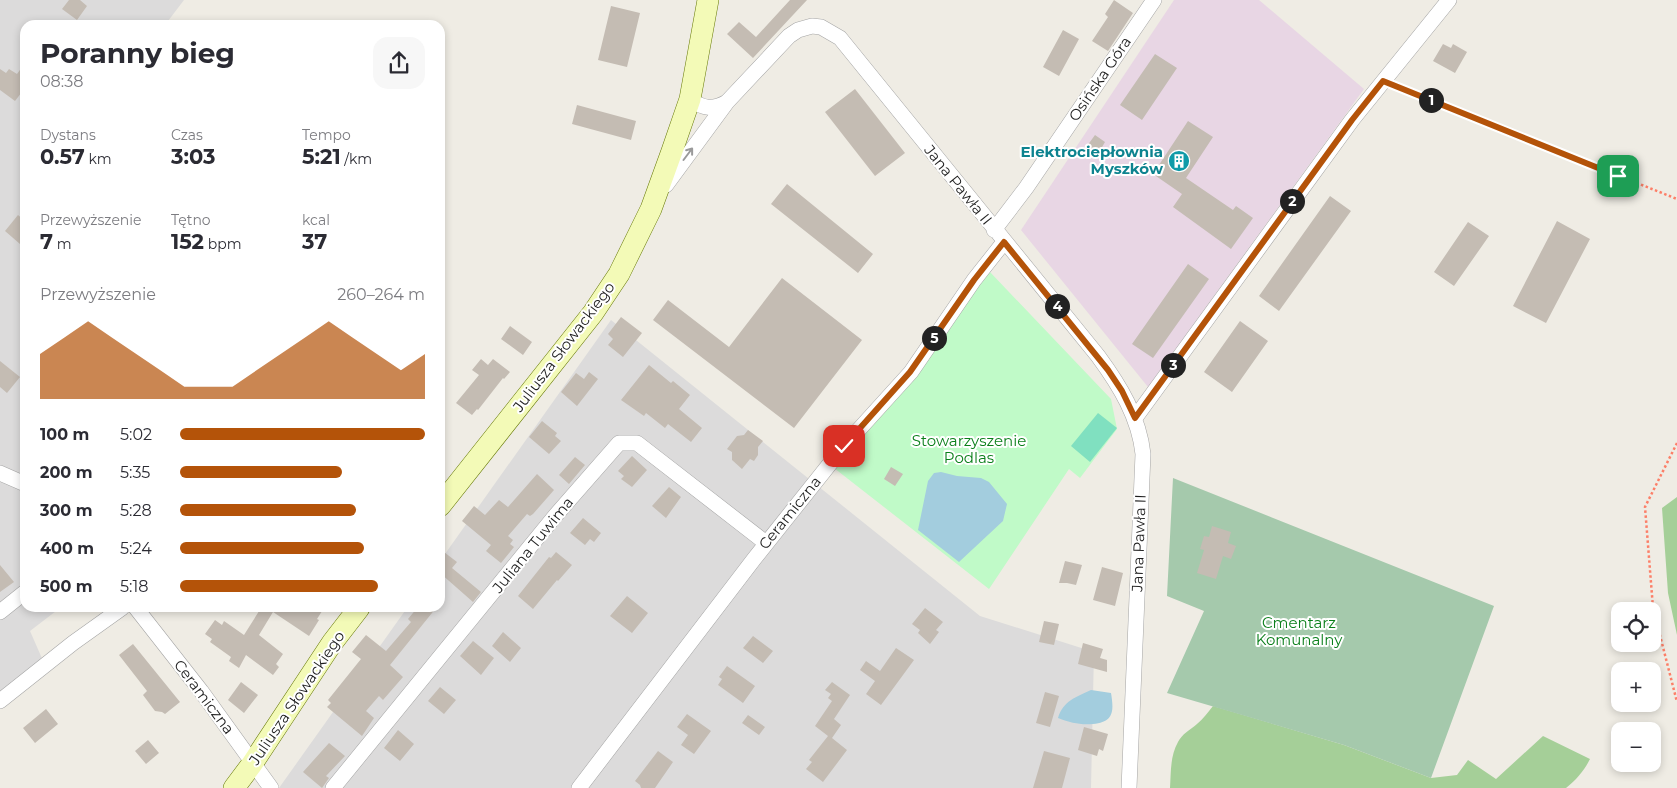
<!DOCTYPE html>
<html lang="pl">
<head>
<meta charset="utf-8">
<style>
  :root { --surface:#fff; --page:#f7f7f7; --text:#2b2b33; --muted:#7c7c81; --accent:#b45309 }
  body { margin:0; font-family:Montserrat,sans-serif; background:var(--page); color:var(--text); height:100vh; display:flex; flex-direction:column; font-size:19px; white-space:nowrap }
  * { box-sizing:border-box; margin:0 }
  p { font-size:16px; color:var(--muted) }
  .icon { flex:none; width:28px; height:28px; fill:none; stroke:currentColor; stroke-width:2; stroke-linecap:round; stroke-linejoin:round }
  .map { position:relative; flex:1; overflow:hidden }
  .side { position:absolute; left:20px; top:20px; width:425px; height:592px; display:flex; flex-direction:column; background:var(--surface); border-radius:15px; box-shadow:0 2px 8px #0003 }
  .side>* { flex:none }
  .tools { position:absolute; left:1611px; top:602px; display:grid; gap:10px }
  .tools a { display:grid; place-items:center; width:50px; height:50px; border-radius:10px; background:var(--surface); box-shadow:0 2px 8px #0003; font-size:25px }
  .pin { position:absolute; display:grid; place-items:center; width:42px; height:42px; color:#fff; margin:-21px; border-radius:10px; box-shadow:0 2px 8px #0006 }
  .km { position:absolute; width:25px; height:25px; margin:-12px; border-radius:50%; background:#222; color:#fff; font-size:14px; line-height:25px; text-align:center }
  .round { display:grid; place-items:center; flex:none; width:52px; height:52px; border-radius:15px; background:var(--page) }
  .headline { display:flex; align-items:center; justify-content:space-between; height:85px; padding:0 20px }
  h1 { font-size:28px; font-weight:700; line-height:38px }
  .metrics { display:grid; grid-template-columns:repeat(3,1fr); gap:8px; height:85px; padding:5px 20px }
  .metrics div { display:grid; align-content:center }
  .metrics b { font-size:21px; font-weight:700 }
  .metrics small { font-size:14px; font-weight:400 }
  .metrics p { font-size:14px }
  .chart { height:140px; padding:10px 20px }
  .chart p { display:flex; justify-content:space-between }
  .chart svg { width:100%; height:90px; margin-top:5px; fill:var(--accent); opacity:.7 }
  ul { padding:0 20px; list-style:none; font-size:16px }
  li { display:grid; grid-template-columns:80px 60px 1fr; align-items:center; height:38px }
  li i { height:12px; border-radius:6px; background:var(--accent) }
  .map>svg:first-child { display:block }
  .residential { fill:#dcdbdb }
  .industrial { fill:#e8d6e4 }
  .forest { fill:#a5cf98 }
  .cemetery { fill:#a5c9ac }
  .park { fill:#c0fac8 }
  .pitch { fill:#80e0c0 }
  .water { fill:#a3cdde }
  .building { fill:#c4bcb3 }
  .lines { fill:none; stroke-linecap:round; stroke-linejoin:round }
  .street-casing { stroke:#a5a5a5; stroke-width:16 }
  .secondary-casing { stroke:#647703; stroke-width:22 }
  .path { stroke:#fc7f68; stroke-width:2.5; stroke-dasharray:2.5 2.5; stroke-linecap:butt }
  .street { stroke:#fff; stroke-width:15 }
  .secondary { stroke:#f3fab7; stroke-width:21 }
  .oneway { stroke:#9a9a9a }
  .route-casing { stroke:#fff; stroke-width:10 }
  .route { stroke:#b45309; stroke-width:6 }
  .labels { text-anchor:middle; stroke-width:4; stroke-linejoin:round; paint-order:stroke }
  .street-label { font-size:15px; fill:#1e1e1e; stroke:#fff }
  .culture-label { font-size:15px; font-weight:bold; fill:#0d838f; stroke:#fff; text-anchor:end }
  .park-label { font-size:15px; fill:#0a7f1a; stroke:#fff }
</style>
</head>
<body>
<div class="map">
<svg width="1677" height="788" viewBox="0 0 1677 788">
  <rect width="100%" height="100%" fill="#efece4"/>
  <path class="residential" d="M0 0H184L165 25H25V608H60L30 631 44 663 0 696Z
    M611 320 980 616 1094 652 1091 788H279L407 608H440V561Z"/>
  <path class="industrial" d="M1174 0H1259L1364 89 1148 387 1021 230Z"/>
  <path class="forest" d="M1677 497V635L1668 593 1662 508Z
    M1213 706 1344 745 1431 778 1457 775 1468 760 1496 779 1543 736 1590 759C1584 771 1577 779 1566 788H1170C1171 773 1170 756 1178 742 1182 734 1190 730 1197 724 1203 719 1208 712 1213 706Z"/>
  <path class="cemetery" d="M1173 478 1494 606 1431 778 1344 745 1167 693 1204 611 1167 596Z"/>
  <path class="park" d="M990 272 1111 399 1117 429 1080 478 1069 469 989 589 834 468Z"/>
  <path class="pitch" d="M1098 413 1117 428 1090 462 1071 446Z"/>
  <path class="water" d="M941 472 957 476 981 478 989 482 1007 504 1003 521 959 562 918 530 928 481 934 473Z
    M1091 690 1111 693C1114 711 1114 722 1093 724 1080 725 1071 723 1058 718 1063 701 1076 697 1091 690Z"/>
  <path class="building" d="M69 0H80L87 6 77 20 62 9Z
    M790 0H807L753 58 727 34 739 22 756 37Z
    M1114 0 1133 13 1108 51 1092 41 1108 17 1105 14Z
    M611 6 640 13 627 67 598 60Z
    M1063 30 1079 39 1059 76 1043 67Z
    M1443 44 1451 48 1453 44 1467 52 1455 73 1433 61Z
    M1155 54 1177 68 1142 120 1120 105Z
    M25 63V88L15 101 0 90V69L6 73 9 69 17 74Z
    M855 89 905 153 875 176 825 112Z
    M577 105 636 121 631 140 572 124Z
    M1188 121 1213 137 1186 178 1233 210 1236 206 1253 218 1231 249 1173 207 1182 194 1153 174Z
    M1095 135 1105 142 1098 154 1087 146Z
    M787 184 873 254 858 273 771 204Z
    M1330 196 1351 211 1279 311 1259 296Z
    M18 215 25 221V238L20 244 5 231Z
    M1557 221 1590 239 1546 323 1513 306Z
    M1468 222 1489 236 1454 286 1434 272Z
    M1188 264 1209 279 1153 358 1132 344Z
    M782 278 862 340 794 428 653 320 668 300 729 347Z
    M621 317 642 333 623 357 608 345 613 339 608 334Z
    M1240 321 1268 341 1232 392 1204 372Z
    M510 326 532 342 523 355 501 339Z
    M481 359 488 365 493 359 510 372 504 379 503 378 478 410 477 409 472 415 456 403 479 375 472 370Z
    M0 361 20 377 7 393 0 387Z
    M649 365 671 383 673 381 690 395 679 409 702 428 691 442 668 424 665 428 646 413 644 416 621 400Z
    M589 372 598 379 577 406 561 392 576 373 584 379Z
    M542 421 557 433 555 436 561 441 549 454 529 437Z
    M748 430 763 441 758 447V455L754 461 750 459 742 469 732 460V452L727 449 737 436 744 435Z
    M632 456 647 470 632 487 621 479 624 476 618 471Z
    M575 457 585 465 569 484 559 475Z
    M891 467 903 474 895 486 884 479Z
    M537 474 554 490 533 514 530 516 527 514 508 536 513 540 510 544 514 547 501 563 486 551 491 545 462 521 474 506 485 515 499 500 508 507Z
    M669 487 681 497 666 518 652 506Z
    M583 518 601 533 594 542 590 539 585 545 570 533Z
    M1212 526 1231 532 1228 543 1236 546 1231 559 1223 556 1216 579 1197 573 1204 550 1200 549 1204 536 1209 537Z
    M440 549 457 562 452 568 481 592 473 602 440 573Z
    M556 552 572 565 558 581 557 580 533 609 518 596 549 557 551 558Z
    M1065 561 1082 565 1076 585 1067 583H1059Z
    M0 565 14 582 0 592Z
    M1102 567 1123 573 1115 606 1093 600Z
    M627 596 648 613 632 633 610 616Z
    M261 608H324L317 619 319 620 309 636 273 612 259 635 283 654 276 664 279 667 273 675 246 655 239 668 229 661 231 657 210 642 212 639 205 634 215 620 222 625 224 621 244 635Z
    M417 608H436L390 665 403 677 383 700 379 696 366 711 374 718 362 736 327 707 331 703 328 700 361 659 352 652 366 635 386 651 411 622 408 619Z
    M925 608 943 622 936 630 939 632 930 644 918 633 920 630 912 624Z
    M1044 621 1059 624 1054 645 1039 642Z
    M503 632 521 648 510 662 492 646Z
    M753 636 773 651 763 663 743 648Z
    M473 641 494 658 481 675 460 656Z
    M1083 643 1103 649 1100 658 1107 660V672L1078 664Z
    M133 644 180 702 165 714 162 712 155 711 143 695 147 691 119 655Z
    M896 648 914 660 881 705 866 694 875 681 860 670 866 661 880 671Z
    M727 666 755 686 743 703 718 685 722 679 719 677Z
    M241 682 258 695 244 713 228 700Z
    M832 682 850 695 834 719 841 725 832 738 847 750 823 782 806 769 812 762 809 760 828 736 815 726 832 701 828 698 831 694 825 690Z
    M440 687 456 700 444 714 428 701Z
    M1045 692 1059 696 1050 727 1036 723Z
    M46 709 58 724 35 743 23 728Z
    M687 714 711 731 694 754 681 745 688 735 677 727Z
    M748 715 765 727 759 735 742 723Z
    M1084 727 1108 734 1103 751 1099 749 1097 756 1078 750Z
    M398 730 414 744 400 761 384 748Z
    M148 740 159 753 146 764 135 751Z
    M329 743 345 756 326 776 329 778 322 788 303 772Z
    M658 751 673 762 655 788H641L640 785 635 781Z
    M1044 751 1070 758 1062 788H1033Z"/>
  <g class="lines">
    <g class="street-casing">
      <path id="street" d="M690 99C703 109 713 110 727 102
        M666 185 727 102 789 36 798 30 812 26 821 27 840 38 1098 356C1120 386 1139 417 1143 454L1129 788
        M994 230 1026 188 1154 0
        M1135 418 1352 120 1449 0
        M0 473 25 484
        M136 608 201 691 271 788
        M0 612 25 592
        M0 701 73 643 122 608
        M333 788 555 516 619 443H637L766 543
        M579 788 754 559 844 446 911 372 974 280 1004 242"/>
    </g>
    <g class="secondary-casing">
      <path id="secondary" d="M440 506 593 313 619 274 651 209 672 151 690 99 708 0
        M234 788 252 764 332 643 359 608"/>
    </g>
    <path class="path" d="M1395 86 1677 199
      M1677 443 1645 507 1653 608 1677 702"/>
    <use href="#street" class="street"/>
    <use href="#secondary" class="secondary"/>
  </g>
  <defs><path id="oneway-shaft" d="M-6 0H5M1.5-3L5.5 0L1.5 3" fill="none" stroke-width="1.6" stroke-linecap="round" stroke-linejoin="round" transform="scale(1.25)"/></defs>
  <use class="oneway" href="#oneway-shaft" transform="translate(688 154) rotate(-53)"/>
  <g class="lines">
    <g class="route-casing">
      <path id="route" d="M844 446 910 372 974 280 1004 242 1108 370 1122 391 1135 418 1352 120 1383 81 1618 176"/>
    </g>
    <use href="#route" class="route"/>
  </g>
  <defs>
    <g id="building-disc" transform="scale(1.125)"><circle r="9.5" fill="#0f9aa8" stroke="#fff"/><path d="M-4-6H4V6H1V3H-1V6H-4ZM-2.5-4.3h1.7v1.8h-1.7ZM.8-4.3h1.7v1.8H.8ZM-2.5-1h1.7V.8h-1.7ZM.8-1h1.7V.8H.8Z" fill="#fff"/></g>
  </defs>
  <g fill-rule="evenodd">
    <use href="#building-disc" x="1179" y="161"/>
  </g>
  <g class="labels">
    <g class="street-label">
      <text transform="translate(1100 79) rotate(-56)" y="5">Osińska Góra</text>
      <text transform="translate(958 185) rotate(51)" y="5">Jana Pawła II</text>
      <text transform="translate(564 347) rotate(-53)" y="5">Juliusza Słowackiego</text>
      <text transform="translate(790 513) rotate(-51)" y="5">Ceramiczna</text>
      <text transform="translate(1139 543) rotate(-88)" y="5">Jana Pawła II</text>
      <text transform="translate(533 545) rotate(-51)" y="5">Juliana Tuwima</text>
      <text transform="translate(204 697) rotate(53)" y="5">Ceramiczna</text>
      <text transform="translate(297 698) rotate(-56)" y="5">Juliusza Słowackiego</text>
    </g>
    <g class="culture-label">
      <text x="1163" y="157">Elektrociepłownia<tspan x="1163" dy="17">Myszków</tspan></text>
    </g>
    <g class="park-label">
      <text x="969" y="446">Stowarzyszenie<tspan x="969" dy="17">Podlas</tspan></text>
      <text x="1299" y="628">Cmentarz<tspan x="1299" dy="17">Komunalny</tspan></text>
    </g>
  </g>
</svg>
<div class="tools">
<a><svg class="icon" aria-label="locate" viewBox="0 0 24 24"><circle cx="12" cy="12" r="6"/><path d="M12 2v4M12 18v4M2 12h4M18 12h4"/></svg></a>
<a>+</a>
<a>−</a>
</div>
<div class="pin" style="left:1618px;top:176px;background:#1e9e55"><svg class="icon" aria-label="arrive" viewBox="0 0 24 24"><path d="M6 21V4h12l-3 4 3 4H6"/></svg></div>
<div class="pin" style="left:844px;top:446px;background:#d93025"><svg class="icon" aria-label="check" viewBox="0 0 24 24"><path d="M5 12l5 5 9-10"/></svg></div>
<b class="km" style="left:1431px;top:100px">1</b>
<b class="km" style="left:1292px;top:201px">2</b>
<b class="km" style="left:1173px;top:365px">3</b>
<b class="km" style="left:1057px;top:306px">4</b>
<b class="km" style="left:934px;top:338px">5</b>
<section class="side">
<div class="headline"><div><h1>Poranny bieg</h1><p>08:38</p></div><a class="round"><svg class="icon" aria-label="share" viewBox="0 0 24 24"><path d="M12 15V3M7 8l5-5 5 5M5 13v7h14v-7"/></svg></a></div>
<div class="metrics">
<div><p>Dystans</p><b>0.57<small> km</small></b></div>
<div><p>Czas</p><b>3:03</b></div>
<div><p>Tempo</p><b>5:21<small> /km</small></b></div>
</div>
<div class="metrics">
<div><p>Przewyższenie</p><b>7<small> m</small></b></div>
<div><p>Tętno</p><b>152<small> bpm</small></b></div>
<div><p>kcal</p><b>37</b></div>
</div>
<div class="chart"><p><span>Przewyższenie</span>260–264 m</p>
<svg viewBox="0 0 160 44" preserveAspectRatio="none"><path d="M0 44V22L10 14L20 6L30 14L40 22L50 30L60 38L70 38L80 38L90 30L100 22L110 14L120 6L130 14L140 22L150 30L160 22V44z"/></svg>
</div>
<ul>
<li><b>100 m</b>5:02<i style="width:100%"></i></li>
<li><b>200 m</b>5:35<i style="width:66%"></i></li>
<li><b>300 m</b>5:28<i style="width:72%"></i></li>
<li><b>400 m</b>5:24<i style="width:75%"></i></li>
<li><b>500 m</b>5:18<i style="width:81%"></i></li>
</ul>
</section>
</div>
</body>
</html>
